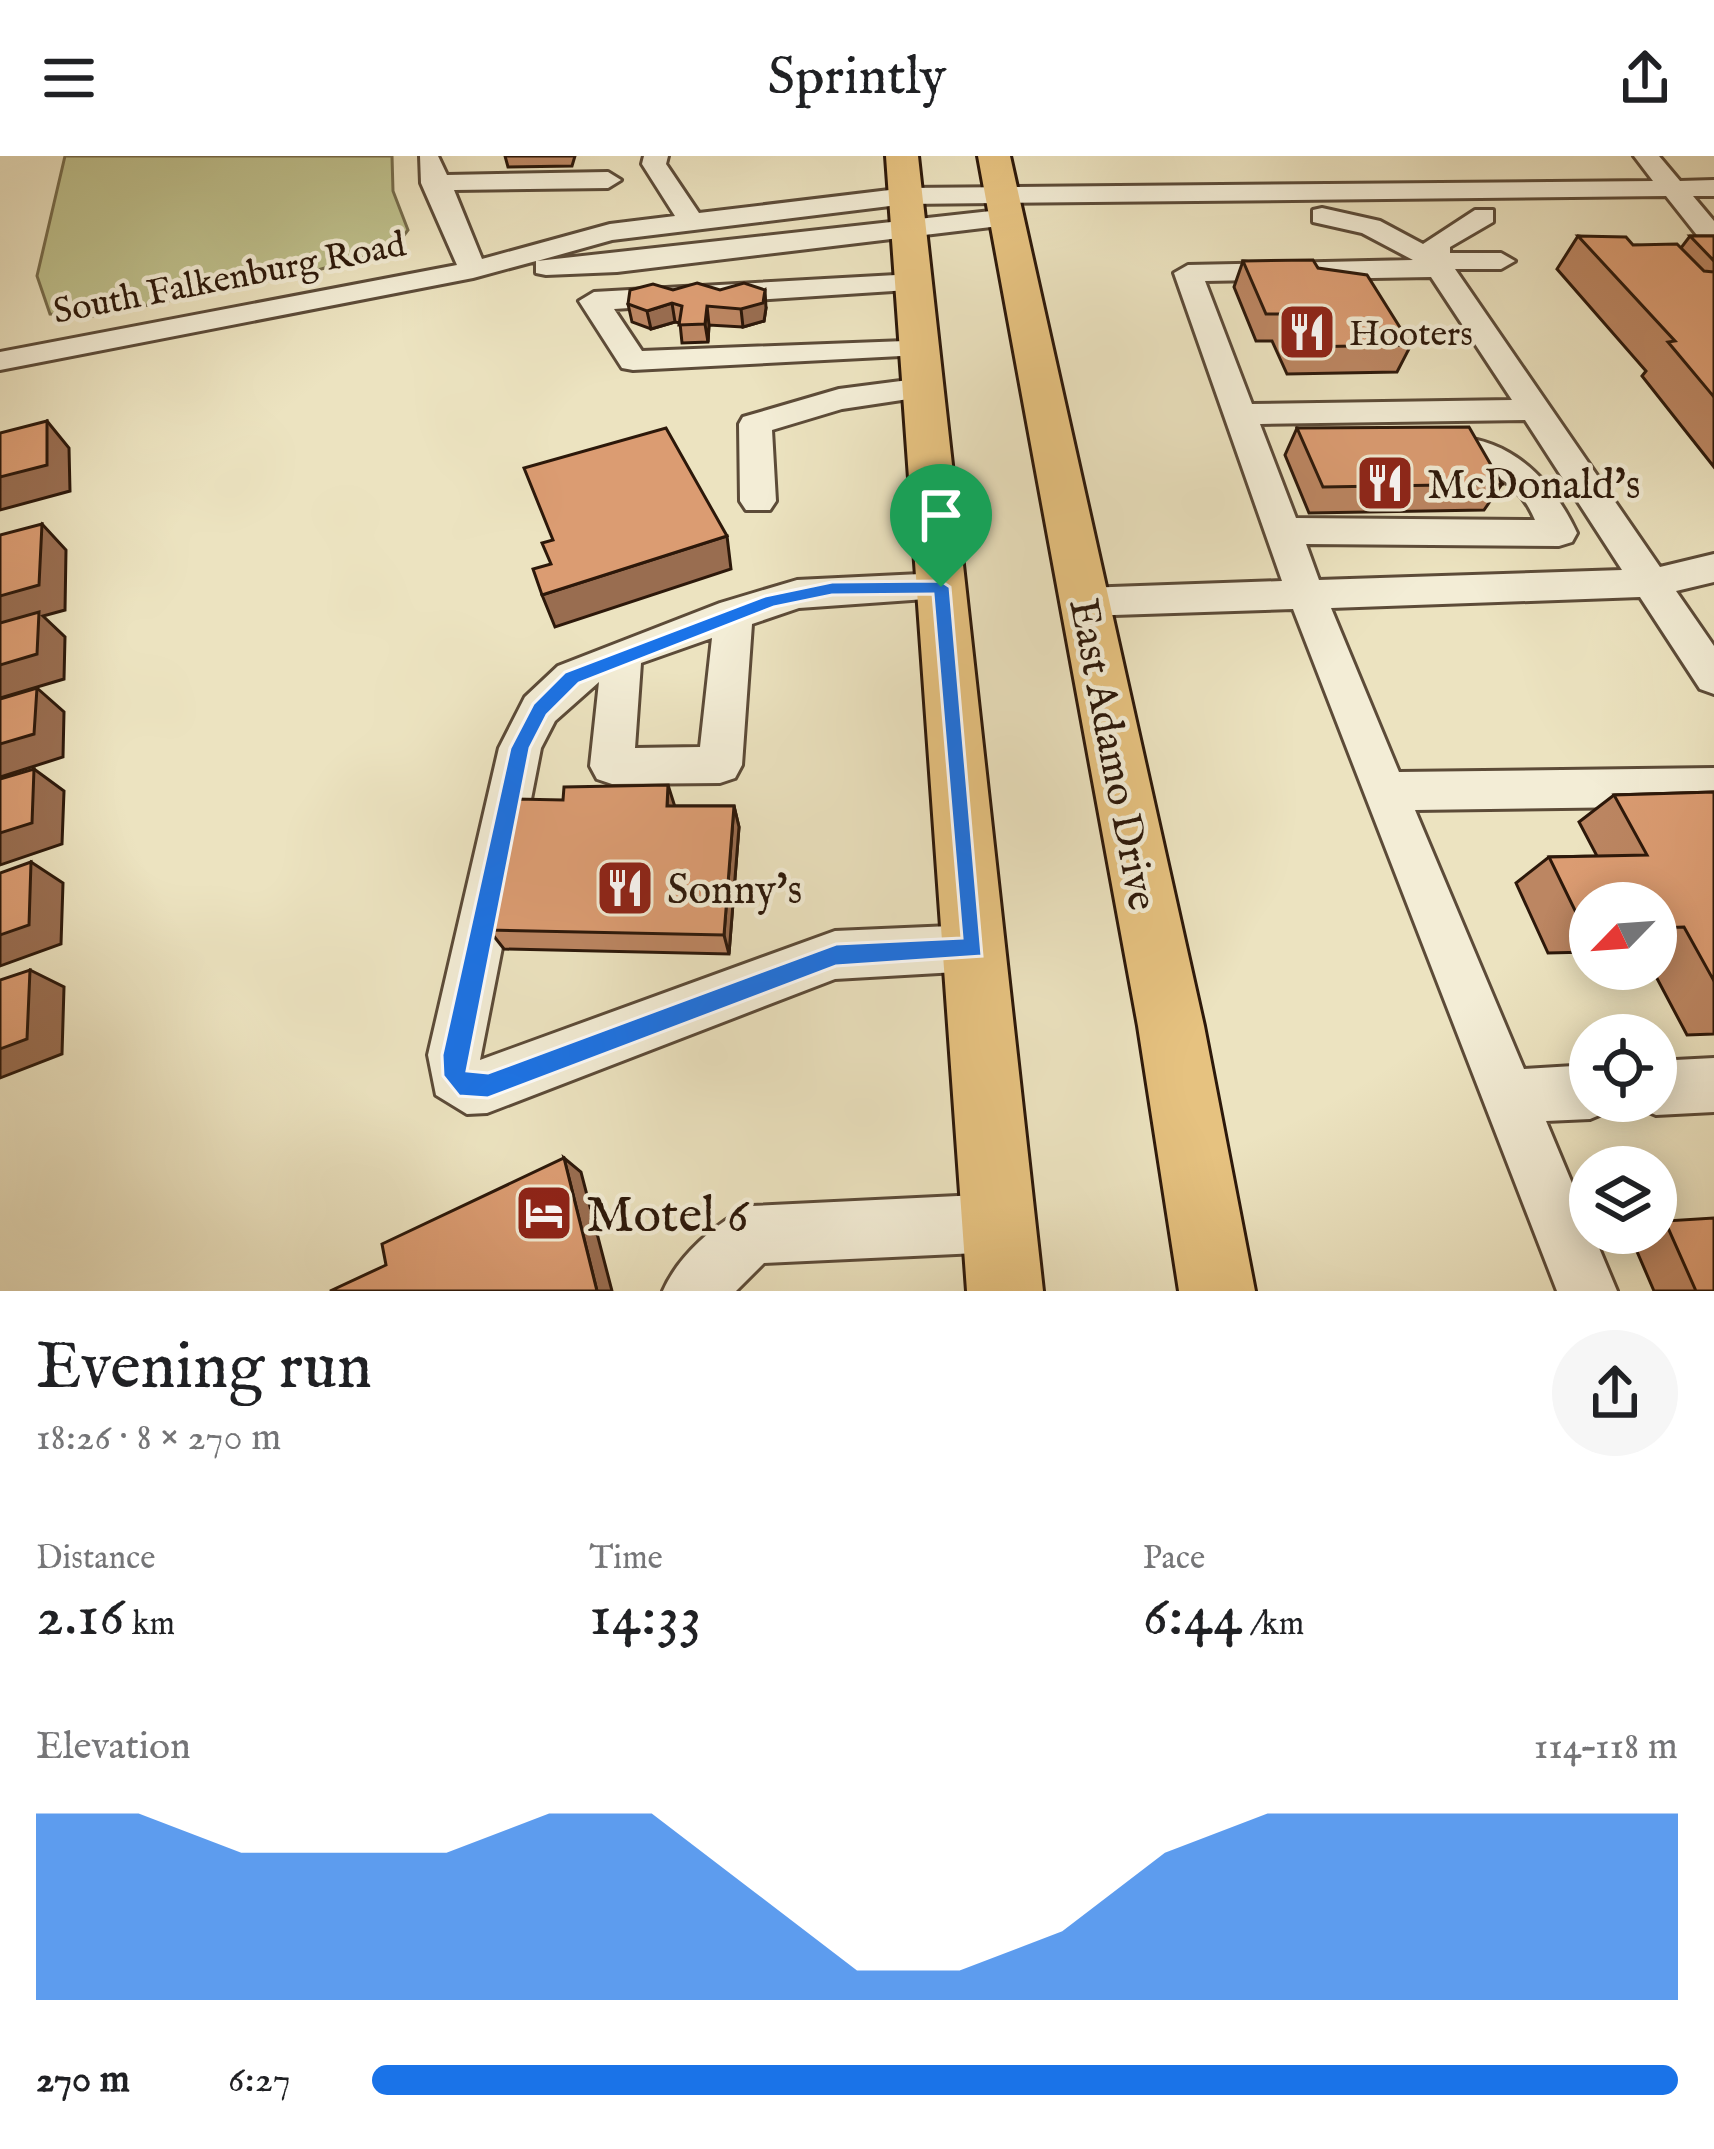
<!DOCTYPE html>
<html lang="en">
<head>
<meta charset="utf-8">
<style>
  :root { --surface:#fff; --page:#f6f6f6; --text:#202124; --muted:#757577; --accent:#1a73e8 }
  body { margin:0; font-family:"IM FELL English",serif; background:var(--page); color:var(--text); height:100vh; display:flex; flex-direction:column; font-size:45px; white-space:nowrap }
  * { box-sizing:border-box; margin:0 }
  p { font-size:39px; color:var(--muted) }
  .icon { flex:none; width:66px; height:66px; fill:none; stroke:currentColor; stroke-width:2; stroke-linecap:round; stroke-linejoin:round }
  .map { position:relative; height:1135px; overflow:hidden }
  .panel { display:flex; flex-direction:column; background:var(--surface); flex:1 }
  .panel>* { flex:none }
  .needle { width:78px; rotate:245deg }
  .tools { position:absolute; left:1569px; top:726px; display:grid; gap:24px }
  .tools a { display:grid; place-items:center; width:108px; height:108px; border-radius:50%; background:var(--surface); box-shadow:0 6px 30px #0003; font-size:60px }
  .pin { position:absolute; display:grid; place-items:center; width:102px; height:102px; color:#fff; margin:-123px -51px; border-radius:50% 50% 50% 0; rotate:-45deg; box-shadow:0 0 12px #0007 }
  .pin .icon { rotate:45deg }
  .round { display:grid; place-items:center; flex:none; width:126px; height:126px; border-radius:63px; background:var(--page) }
  .overview { display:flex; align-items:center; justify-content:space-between; height:204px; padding:0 36px }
  h1 { font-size:66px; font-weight:600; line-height:90px }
  .stats { display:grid; grid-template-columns:repeat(3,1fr); gap:18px; height:204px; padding:12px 36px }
  .stats div { display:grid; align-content:center }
  .stats b { font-size:60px; font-weight:600 }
  .stats small { font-size:33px; font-weight:400 }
  .stats p { font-size:33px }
  .chart { height:336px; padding:24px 36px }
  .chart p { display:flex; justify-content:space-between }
  .chart svg { width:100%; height:216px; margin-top:12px; fill:var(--accent); opacity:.7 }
  ul { padding:0 36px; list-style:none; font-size:39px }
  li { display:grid; grid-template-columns:192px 144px 1fr; align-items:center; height:90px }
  li i { height:30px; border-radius:15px; background:var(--accent) }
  header { display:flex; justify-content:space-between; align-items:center; height:156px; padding:0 36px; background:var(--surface); font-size:54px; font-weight:600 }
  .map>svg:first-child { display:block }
  .green { fill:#bfc18d; stroke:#766c4c; stroke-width:3 }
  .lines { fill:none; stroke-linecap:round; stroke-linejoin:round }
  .minor-casing { stroke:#5c4b38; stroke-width:6 }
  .major-casing { stroke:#2c180a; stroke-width:6 }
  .minor { fill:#f3edd6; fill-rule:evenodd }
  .major { fill:#e6c280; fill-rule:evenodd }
  .wall { fill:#bc8662; stroke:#2c180a; stroke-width:3 }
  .shaded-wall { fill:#996d50; stroke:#2c180a; stroke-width:3 }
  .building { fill:#db9c72; stroke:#2c180a; stroke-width:3 }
  .route { fill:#1a73e8; stroke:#fff; stroke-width:3; fill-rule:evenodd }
  .labels { text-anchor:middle; stroke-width:9; stroke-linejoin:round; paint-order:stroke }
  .far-street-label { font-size:36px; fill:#2c180a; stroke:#f3edd6 }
  .far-poi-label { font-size:36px; fill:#2c180a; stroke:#f3edd6; text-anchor:start }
  .poi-label { font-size:42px; fill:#2c180a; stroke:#f3edd6; text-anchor:start }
  .street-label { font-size:42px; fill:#2c180a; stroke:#f3edd6 }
  .near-poi-label { font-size:51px; fill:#2c180a; stroke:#f3edd6; text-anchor:start }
</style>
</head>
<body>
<header><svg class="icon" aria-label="menu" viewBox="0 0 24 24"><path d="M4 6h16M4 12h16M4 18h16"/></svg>Sprintly<svg class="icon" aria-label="share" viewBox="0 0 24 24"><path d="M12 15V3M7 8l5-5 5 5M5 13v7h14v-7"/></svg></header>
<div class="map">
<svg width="1714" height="1135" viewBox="0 0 1714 1135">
  <rect width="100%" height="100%" fill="#ece3c0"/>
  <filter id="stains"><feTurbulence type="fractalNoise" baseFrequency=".00167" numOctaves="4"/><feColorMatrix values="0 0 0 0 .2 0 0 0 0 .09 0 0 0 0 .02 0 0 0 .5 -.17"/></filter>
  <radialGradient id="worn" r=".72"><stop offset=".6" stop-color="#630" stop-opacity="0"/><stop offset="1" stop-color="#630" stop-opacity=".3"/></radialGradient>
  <path class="green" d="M65 0H392L393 35 408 74 394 93 303 118 93 160 50 158 37 120Z"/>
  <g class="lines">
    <g class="minor-casing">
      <path id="minor" d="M420 0H438L447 19 608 16 621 24 608 32 454 34 482 103 610 68 675 60 642 8 644 0H668L666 8 699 57 906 32 1653 25 1634 0H1659L1680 25 1714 24V40H1693L1714 65V90L1704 88 1666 40 906 48 612 84 537 105 991 55 1004 63 991 71 617 116 546 119 536 117V105L473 122 0 214V196L457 109 421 27Z
        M1322 52 1380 65 1423 88 1475 54H1493V66L1450 91V97H1501L1515 105 1501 113H1455L1660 411 1714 398V426L1676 435 1714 490V538L1700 533 1640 441 1331 452 1399 616 1714 612V650L1415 654 1524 913 1590 909V945H1613L1609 955 1590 963 1546 965 1617 1135H1557L1293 453 1084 460 1070 456 1065 446 1070 436 1084 432 1282 425 1174 117 1188 109 1413 104 1362 77 1313 66V54ZM1431 121 1512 244 1252 248 1205 125ZM1525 264 1622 414 1319 424 1306 388 1559 390 1572 386 1577 377C1548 315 1495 266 1420 286L1415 294 1420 302C1470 315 1511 308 1535 364L1296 362 1260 268Z
        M914 118 924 121V133L614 153 642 195 931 184 935 190 931 196 920 199 633 214 622 212 579 145 594 136Z
        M924 222 935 225 940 232 935 239 842 253 772 274 776 345 770 354H746L740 345 739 268 743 261 839 233Z
        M941 417 954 421 960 431 954 441 799 452 752 468 742 609 735 622 720 627 612 628 597 623 590 610 599 526 555 565 541 592 480 904 835 775 974 769 991 776 998 792 991 808 974 815 835 823 487 957 467 958 436 939 428 899 499 592 525 541 558 510 720 447 797 424ZM712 482 700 591 635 592 641 507Z
        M1714 902V956L1656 959 1637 951 1635 945H1656V905Z
        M999 1038 1019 1047 1028 1067 1019 1087 999 1096 764 1107 736 1135H663C678 1100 717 1065 752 1050Z"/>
    </g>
    <g class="major-casing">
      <path id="major" d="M886 0H918L1043 1135H967Z
        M978 0H1010L1204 870 1255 1135H1179L1138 870Z"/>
    </g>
    <use href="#minor" class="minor"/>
    <use href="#major" class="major"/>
  </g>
  <path class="wall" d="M505 0H575L572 10 508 11Z
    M1578 80 1633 89 1681 92 1690 80H1714V311L1642 220 1646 215 1557 113Z
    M1243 105 1318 112 1411 189 1397 216 1287 218 1272 185H1256L1234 131Z
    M673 134 766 152 764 165 743 171 709 169 708 186 682 187 680 167 675 166 651 173 632 166 628 148Z
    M1297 272 1502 328 1484 354 1309 357 1285 299Z
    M1714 636V878L1687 879 1652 813H1656V747H1590V796L1548 797 1516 727 1549 701 1597 700 1579 666 1614 639Z
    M675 650H734L739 671 729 798 504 793 489 774Z
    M1665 1065 1714 1135H1654L1629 1077H1656V1067Z"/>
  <path class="shaded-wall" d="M765 134 766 152 764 165 743 171 741 153Z
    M672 147 675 166 651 173 647 155Z
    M707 150 709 169 708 186 705 168Z
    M47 265 69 292 70 335 0 354V321Z
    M42 368 66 394 65 454 43 460 65 481 64 523 0 542V440Z
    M727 380 731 413 555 471 542 439Z
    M37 532 64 556 63 601 0 621V588Z
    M34 613 64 635 62 688 0 709V677Z
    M668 629 675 651 667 650Z
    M734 650 739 671 729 798 724 779Z
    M31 706 63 727 61 788 0 810V779Z
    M30 814 64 831 62 898 0 922V893Z
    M564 1002 581 1016 612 1135H597Z"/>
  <path class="building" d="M1578 80 1626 81 1633 89 1677 88 1704 115 1714 116V241L1668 186 1675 185Z
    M1690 80H1714V105Z
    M1313 104 1318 112 1367 119 1411 189 1298 191 1283 158H1266L1243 105Z
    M697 127 720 134 744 127 765 134 763 147 741 153 707 150 705 168 679 169 682 150 672 147 647 155 628 148 630 134 653 128 673 134Z
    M47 265V309L0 321V277Z
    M1469 271 1502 328 1323 331 1297 272Z
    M666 272 727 380 542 439 533 413 551 408 542 387 553 384 524 312Z
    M42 368 39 429 0 440V379Z
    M39 456 37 498 0 509V467Z
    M37 532 34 578 0 588V543Z
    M34 613 32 667 0 677V623Z
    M668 629 667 650H734L724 779 489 774 516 643 563 644 564 631Z
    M1714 636V825L1684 771 1656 772V747H1590V773H1584L1549 701 1647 699 1614 639Z
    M31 706 29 769 0 779V717Z
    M30 814 27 883 0 893V824Z
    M564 1002 597 1135H330L386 1109 382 1088Z
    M1714 1062V1135H1696L1665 1065Z"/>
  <path class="route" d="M832 426 941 425 950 431 982 800 836 810 488 942 459 940 443 920 442 899 510 592 533 548 565 516 765 440ZM933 438 962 782 836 788 488 917 467 915 530 592 547 559 579 527 774 451 832 439Z"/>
  <defs>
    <g id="restaurant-square" transform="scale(3)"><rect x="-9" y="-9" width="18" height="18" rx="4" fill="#8f2418" stroke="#f3edd6"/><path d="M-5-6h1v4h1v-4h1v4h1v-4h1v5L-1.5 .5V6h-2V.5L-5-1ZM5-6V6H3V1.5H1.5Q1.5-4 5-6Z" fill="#fff"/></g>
    <g id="hotel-square" transform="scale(3)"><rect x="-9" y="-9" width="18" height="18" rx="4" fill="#8f2418" stroke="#f3edd6"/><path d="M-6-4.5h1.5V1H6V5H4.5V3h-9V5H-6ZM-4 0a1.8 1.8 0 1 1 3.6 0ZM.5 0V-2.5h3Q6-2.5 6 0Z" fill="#fff"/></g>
  </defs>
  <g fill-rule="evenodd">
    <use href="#restaurant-square" x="1307" y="176"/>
    <use href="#restaurant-square" x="1385" y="327"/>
    <use href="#restaurant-square" x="625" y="732"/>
    <use href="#hotel-square" x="544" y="1057"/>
  </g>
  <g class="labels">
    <g class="far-street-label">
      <text transform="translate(229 120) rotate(-11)" y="13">South Falkenburg Road</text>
    </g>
    <g class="far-poi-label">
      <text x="1349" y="189">Hooters</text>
    </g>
    <g class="poi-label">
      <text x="1427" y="342">McDonald's</text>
      <text x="667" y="747">Sonny's</text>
    </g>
    <g class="street-label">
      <text transform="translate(1115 598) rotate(79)" y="15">East Adamo Drive</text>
    </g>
    <g class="near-poi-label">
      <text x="586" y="1075">Motel 6</text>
    </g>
  </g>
  <rect width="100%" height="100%" filter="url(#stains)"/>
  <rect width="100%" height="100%" fill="url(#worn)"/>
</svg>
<div class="tools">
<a><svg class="needle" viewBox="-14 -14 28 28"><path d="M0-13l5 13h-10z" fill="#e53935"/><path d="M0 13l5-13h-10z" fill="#757577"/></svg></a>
<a><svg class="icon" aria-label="locate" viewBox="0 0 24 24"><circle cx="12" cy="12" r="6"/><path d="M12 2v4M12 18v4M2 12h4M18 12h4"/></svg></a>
<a><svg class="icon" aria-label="layers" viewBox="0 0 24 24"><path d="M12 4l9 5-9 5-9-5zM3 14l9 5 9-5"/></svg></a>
</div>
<div class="pin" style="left:941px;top:431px;background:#1e9e55"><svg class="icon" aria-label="arrive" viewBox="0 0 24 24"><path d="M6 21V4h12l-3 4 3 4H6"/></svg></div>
</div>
<section class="panel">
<div class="overview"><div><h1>Evening run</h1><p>18:26 · 8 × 270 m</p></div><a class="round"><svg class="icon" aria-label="share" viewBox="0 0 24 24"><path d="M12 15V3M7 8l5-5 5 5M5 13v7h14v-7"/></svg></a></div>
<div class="stats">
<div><p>Distance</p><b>2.16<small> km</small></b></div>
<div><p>Time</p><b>14:33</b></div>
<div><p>Pace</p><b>6:44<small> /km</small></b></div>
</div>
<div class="chart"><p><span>Elevation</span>114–118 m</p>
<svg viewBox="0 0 160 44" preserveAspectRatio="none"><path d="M0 44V6L10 6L20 14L30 14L40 14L50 6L60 6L70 22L80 38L90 38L100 30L110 14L120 6L130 6L140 6L150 6L160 6V44z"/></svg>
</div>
<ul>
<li><b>270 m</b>6:27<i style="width:100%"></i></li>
</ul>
</section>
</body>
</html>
